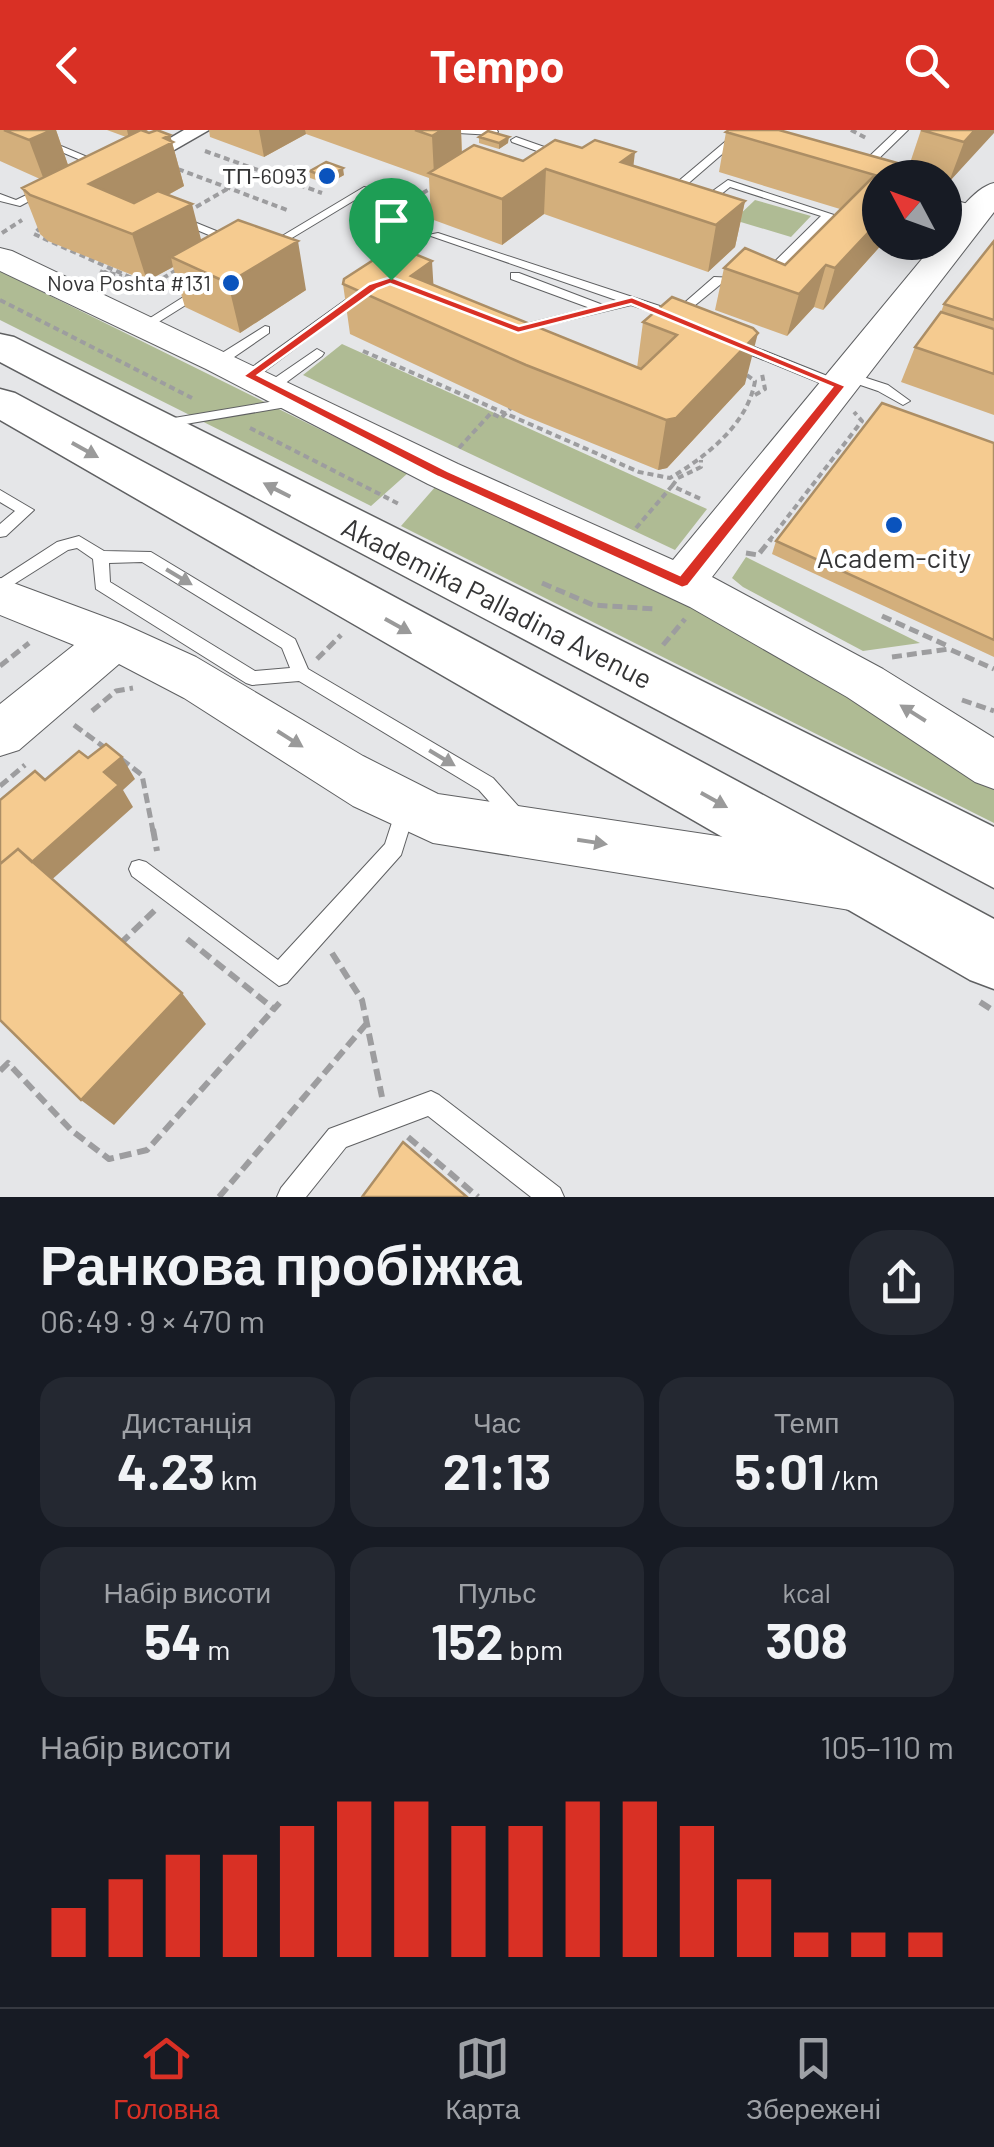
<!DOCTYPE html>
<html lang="uk">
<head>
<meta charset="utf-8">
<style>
  :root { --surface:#171b24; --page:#242831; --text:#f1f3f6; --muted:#9ea1a6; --line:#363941; --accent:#d93025 }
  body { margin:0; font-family:Barlow,sans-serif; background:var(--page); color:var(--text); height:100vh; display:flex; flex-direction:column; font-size:38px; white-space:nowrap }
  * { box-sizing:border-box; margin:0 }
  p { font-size:32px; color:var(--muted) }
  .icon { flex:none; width:55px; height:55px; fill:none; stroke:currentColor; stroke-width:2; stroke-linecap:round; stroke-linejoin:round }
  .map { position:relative; height:1067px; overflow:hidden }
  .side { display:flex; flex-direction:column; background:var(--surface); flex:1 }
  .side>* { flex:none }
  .needle { width:65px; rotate:311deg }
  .tools { position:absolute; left:862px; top:30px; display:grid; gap:20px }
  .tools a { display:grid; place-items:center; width:100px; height:100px; border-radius:50%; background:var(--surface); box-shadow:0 5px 25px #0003; font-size:50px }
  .pin { position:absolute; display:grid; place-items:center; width:85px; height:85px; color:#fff; margin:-102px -42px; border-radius:50% 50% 50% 0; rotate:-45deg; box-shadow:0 0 10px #0007 }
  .pin .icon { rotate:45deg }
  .round { display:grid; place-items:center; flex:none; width:105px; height:105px; border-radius:40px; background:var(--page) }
  .head { display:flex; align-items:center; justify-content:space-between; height:170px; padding:0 40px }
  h1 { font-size:55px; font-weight:700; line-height:75px }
  .figures { display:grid; grid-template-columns:repeat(3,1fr); gap:15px; height:170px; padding:10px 40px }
  .figures div { display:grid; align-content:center; border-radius:25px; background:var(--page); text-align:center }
  .figures b { font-size:50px; font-weight:700 }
  .figures small { font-size:28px; font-weight:400 }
  .figures p { font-size:28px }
  .chart { height:280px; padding:20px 40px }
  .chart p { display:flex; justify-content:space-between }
  .chart svg { width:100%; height:180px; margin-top:10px; stroke:var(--accent); stroke-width:6 }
  header { display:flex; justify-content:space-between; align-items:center; height:130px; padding:0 40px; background:var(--accent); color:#fff; font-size:45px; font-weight:700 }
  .dock { display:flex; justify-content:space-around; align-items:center; height:140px; border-top:2px solid var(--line); background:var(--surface); font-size:28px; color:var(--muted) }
  .dock a { display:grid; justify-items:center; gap:5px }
  .dock .selected { color:var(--accent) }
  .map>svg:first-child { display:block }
  .green { fill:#afbb94 }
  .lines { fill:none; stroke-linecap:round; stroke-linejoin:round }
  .lane-casing { stroke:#5f6062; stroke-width:2 }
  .street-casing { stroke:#5f6062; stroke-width:3 }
  .secondary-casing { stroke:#5f6062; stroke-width:2 }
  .highway-casing { stroke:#5f6062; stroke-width:3 }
  .path-far2 { stroke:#9d9d9f; stroke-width:4; stroke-dasharray:6 4; stroke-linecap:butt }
  .path-far1 { stroke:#9d9d9f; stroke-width:5; stroke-dasharray:10 5; stroke-linecap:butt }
  .path { stroke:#9d9d9f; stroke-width:6; stroke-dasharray:12 6; stroke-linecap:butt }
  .lane { fill:#fff; fill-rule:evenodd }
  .street { fill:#fff; fill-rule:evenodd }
  .secondary { fill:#fff; fill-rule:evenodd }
  .highway { fill:#fff; fill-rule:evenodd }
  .wall { fill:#d3af7c }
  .shaded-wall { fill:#ac8e65 }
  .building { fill:#f5cb90; stroke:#ac8e65; stroke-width:2.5 }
  .oneway { fill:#9a9a9a }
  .route { fill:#d93025; stroke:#fff; stroke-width:2.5; fill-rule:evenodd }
  .poi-dot { fill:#0a53bd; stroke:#fff; stroke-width:4 }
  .labels { text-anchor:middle; stroke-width:8; stroke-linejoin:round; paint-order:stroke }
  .far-poi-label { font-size:22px; fill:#343435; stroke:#fff; text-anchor:end }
  .poi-label { font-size:28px; fill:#343435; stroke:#fff }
  .street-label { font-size:28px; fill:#343435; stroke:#fff }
</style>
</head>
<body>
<header><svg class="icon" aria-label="back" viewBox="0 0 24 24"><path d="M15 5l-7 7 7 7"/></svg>Tempo<svg class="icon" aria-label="search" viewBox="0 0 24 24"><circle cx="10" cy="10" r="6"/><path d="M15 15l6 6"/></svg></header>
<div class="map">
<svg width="994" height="1067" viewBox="0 0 994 1067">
  <rect width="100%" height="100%" fill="#e5e6e8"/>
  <path class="green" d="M755 70 811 86 791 107 734 90Z
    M0 141 408 343 371 376 0 190Z
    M342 214 707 379 675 420 303 245Z
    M436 356 717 486 994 643V693L401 396Z
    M746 427 920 513 863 521 743 457 732 448Z"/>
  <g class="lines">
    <g class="lane-casing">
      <path id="lane" d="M9 0H23L104 34 95 36Z
        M453 0H497L498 2 493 5 458 3Z
        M739 0H750L676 64H668V60Z
        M897 0H908L864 43H856V39Z
        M516 7 567 25 568 27 559 29 512 12 511 10Z
        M728 50 834 85 764 156 721 154 677 190 631 175 514 203V197L590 178 511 149V143H519L603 175 619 171 428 105 438 103 675 181 714 147 757 149 821 86 730 57 709 74 692 70 697 67 703 68Z
        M364 57 373 59 272 120 262 118Z
        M41 58 50 60 20 76 0 71V64L16 70Z
        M945 68 984 78 985 80 980 83 945 74Z
        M177 85 236 109 238 111 228 113 173 90V86Z
        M204 154 210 158 208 161 149 198 139 195Z
        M358 161 368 164 254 249H244V243Z
        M265 196 269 197V203L224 234H214V228Z
        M732 208 845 253 847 256 845 259H835L727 215V209Z
        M317 219 324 223 322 226 276 260H266V254Z
        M848 242 888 255 910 271 903 275 878 261 843 249 841 246Z
        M299 267 304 268V274L162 298 155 294 162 290Z
        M0 360 34 380 6 406 0 407V394L15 381 0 372Z
        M79 406 104 421 151 422 295 509 308 539 493 648 527 686 530 692 527 698 520 701 513 698 479 660 299 551 252 555 246 553 96 459 93 429 77 418 68 420 0 463V449L57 412ZM142 432 282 518 290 538 255 541 110 452 109 433Z
        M406 668 413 671 416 677 401 725 287 853 279 856 132 746 129 739 132 732 139 730 146 732 278 830 385 714 399 671Z
        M431 961 439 965 560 1058 564 1067H531L428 986 346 1017 306 1067H277L281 1058 329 999Z"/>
    </g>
    <g class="street-casing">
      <path id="street" d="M184 0H209L141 39H127L124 35Z"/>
    </g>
    <g class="secondary-casing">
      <path id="secondary" d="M994 53V82L712 447 883 539 994 608V659L975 652 847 567 690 477 428 354 206 239 0 141V118L12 121 458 334 673 430 936 112H945C945 93 975 57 994 53Z
        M0 448 121 493 196 527 363 626 438 664 850 726 871 734 880 753 871 772 850 780 433 713 353 676 184 568 119 534 19 620 0 626V574L74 515 0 485Z"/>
    </g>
    <g class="highway-casing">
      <path id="highway" d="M0 204 14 207 994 697V758L0 232Z
        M0 259 15 263 994 789V859L970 850 0 290Z"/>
    </g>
    <path class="path-far2" d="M851 0 866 8
      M205 21 322 63
      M178 39 287 80
      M196 77 229 58
      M371 77 422 94
      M387 82 432 58
      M41 97 34 104 143 153 158 151 180 138
      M2 103 22 90
      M100 141 118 150 105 142 122 146
      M0 170 192 268
      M363 221 639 342 670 348C706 327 748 294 755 251L744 243
      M755 265 765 259 762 244
      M250 298 399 374
      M459 318 491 283 501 288 511 278
      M672 356 678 348 701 337V330
      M636 398 672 356 703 370
      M769 411 862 291 854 282"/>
    <path class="path-far1" d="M746 423 758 425 771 409
      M542 453 593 475 656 479
      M882 486 950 517
      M663 515 685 489
      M892 527 949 519 994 539
      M317 529 341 505
      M0 536 29 513
      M962 570 994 581
      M92 581 116 561 133 558
      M74 595 108 620
      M121 629 142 645 153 701
      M0 656 25 635"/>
    <path class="path" d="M153 699 157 721
      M187 809 274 879 283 869
      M120 814 155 780
      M332 823 362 870 382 967
      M980 872 994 881
      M0 941 8 933 71 1000 109 1029 147 1020 274 879
      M408 1007 478 1067
      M219 1067 367 893"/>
    <use href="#lane" class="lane"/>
    <use href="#street" class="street"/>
    <use href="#secondary" class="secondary"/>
    <use href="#highway" class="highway"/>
  </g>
  <path class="wall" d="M0 0H56L68 35 126 7 107 0H148L145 1 170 5 184 56 168 65 201 110 306 160 240 203 185 177 173 137 147 151 48 111 40 104 22 58 40 49 0 31Z
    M209 0H461L462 23 523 31 633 36 745 71 735 117 708 142 544 84 502 115 431 89 429 48 306 4 264 27 210 7Z
    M921 0H994L949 52 945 51V48H933L925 45 924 48H880V112H884L823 180 814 177 787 206 715 180 724 138 785 135 840 79 719 42 726 2 909 36Z
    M479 7 508 13 499 19 479 13Z
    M310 41 344 45 328 54 310 48Z
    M994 111V285L901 252 915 217 941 182 944 174Z
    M343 154 434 155 637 238 643 192 672 167 745 254 667 338 658 340 525 286 350 204Z
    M994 313V527L772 424 776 411Z"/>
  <path class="shaded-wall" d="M52 0H56L69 38 44 50 29 10Z
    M127 0H148L129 9Z
    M259 0H305L306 4 264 27Z
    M442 0H461L462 34 434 45 432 6Z
    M975 0H994V3L949 52 964 12Z
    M170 5 184 56 111 96 89 54Z
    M509 7 508 13 499 19V13Z
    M635 22 630 66 621 32Z
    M343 38 344 45 328 54 327 48Z
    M546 39 544 84 502 115V69Z
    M745 71 735 117 708 142 716 95Z
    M192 74 204 121 171 127 173 137 147 151 132 104Z
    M880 90V112H884L823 180 835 138Z
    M298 111 306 160 240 203 228 153Z
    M432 131 435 181 411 146Z
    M826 135 814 177 787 206 799 164Z
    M758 203 745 254 667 338 658 340 666 290Z
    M122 627 135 649 123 660 133 677 0 796V760L104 642Z
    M182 863 206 894 114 995 81 970Z"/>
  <path class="building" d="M4 0H52L29 10Z
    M141 0 149 3 157 0 170 5 164 8 173 12 89 54 134 73 158 61 192 74 132 104 30 65 22 58Z
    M415 0H442L432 6Z
    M729 0H779L926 41 920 48H880V90L835 138 826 135 799 164 724 138 745 118 785 135 875 45 726 2Z
    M921 0H975L964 12Z
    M488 1 509 7 499 13 479 7Z
    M555 10 582 18 595 10 635 22 621 32 745 71 716 95 546 39 502 69 429 43 474 15 523 31Z
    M326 32 343 38 327 48 310 41Z
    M238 90 298 111 228 153 171 127Z
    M994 111V190L944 174Z
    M395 116 432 131 411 146 641 239 677 205 643 192 672 167 753 198 758 203 676 288 666 290 526 235 343 154 344 149Z
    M941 182 994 199V244L915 217Z
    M882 273 994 313V510L776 411Z
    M106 614 122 627 104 642 119 655 32 732 18 719 0 734V670L35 641 45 650 79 621 88 628Z
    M18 719 182 863 81 970 0 890V734Z
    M403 1012 467 1067H362Z"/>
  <defs><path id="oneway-solid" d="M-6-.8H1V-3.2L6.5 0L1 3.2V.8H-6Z" transform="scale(2.5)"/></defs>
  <g class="oneway">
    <use href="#oneway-solid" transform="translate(85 320) rotate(29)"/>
    <use href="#oneway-solid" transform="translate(277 360) rotate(-153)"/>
    <use href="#oneway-solid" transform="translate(179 447) rotate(31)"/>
    <use href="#oneway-solid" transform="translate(398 496) rotate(29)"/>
    <use href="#oneway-solid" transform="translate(913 583) rotate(-148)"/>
    <use href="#oneway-solid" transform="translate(290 609) rotate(32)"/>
    <use href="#oneway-solid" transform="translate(442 628) rotate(31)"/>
    <use href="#oneway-solid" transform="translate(714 670) rotate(29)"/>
    <use href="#oneway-solid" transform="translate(592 712) rotate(9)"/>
  </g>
  <path class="route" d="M391 147 519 196 632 167 846 256 688 456 682 458 438 347 243 246 369 154ZM390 154 518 203 631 174 832 257 680 445 448 341 258 245 377 159Z"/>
  <g class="poi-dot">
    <circle cx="327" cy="46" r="10"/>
    <circle cx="231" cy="153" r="10"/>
    <circle cx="894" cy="395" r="10"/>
  </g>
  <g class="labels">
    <g class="far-poi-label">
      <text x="307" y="54">ТП-6093</text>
      <text x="211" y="161">Nova Poshta #131</text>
    </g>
    <g class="poi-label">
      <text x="894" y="438">Academ-city</text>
    </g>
    <g class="street-label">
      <text transform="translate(497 473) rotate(27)" y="10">Akademika Palladina Avenue</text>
    </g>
  </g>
</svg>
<div class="tools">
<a><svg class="needle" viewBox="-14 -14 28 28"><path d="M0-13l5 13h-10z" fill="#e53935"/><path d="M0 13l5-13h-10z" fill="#9ea1a6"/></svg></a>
</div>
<div class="pin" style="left:391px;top:150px;background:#1e9e55"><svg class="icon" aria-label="arrive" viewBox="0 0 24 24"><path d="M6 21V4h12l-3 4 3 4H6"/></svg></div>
</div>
<section class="side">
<div class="head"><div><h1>Ранкова пробіжка</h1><p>06:49 · 9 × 470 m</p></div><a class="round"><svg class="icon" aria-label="share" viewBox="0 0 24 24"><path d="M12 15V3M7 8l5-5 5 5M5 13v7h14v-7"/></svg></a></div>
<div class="figures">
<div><p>Дистанція</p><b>4.23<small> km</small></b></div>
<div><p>Час</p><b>21:13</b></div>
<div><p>Темп</p><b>5:01<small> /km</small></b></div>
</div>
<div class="figures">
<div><p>Набір висоти</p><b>54<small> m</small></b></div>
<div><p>Пульс</p><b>152<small> bpm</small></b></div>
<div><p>kcal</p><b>308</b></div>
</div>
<div class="chart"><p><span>Набір висоти</span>105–110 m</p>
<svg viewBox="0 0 160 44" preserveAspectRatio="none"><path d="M5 44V32M15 44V25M25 44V19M35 44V19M45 44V12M55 44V6M65 44V6M75 44V12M85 44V12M95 44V6M105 44V6M115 44V12M125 44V25M135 44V38M145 44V38M155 44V38"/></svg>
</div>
</section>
<nav class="dock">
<a class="selected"><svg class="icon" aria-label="home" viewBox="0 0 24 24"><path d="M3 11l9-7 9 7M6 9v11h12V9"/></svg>Головна</a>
<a><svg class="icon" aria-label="map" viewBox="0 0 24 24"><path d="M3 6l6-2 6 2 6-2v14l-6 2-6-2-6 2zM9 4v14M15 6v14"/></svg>Карта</a>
<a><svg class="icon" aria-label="saved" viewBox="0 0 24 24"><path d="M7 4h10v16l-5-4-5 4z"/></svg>Збережені</a>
</nav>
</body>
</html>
